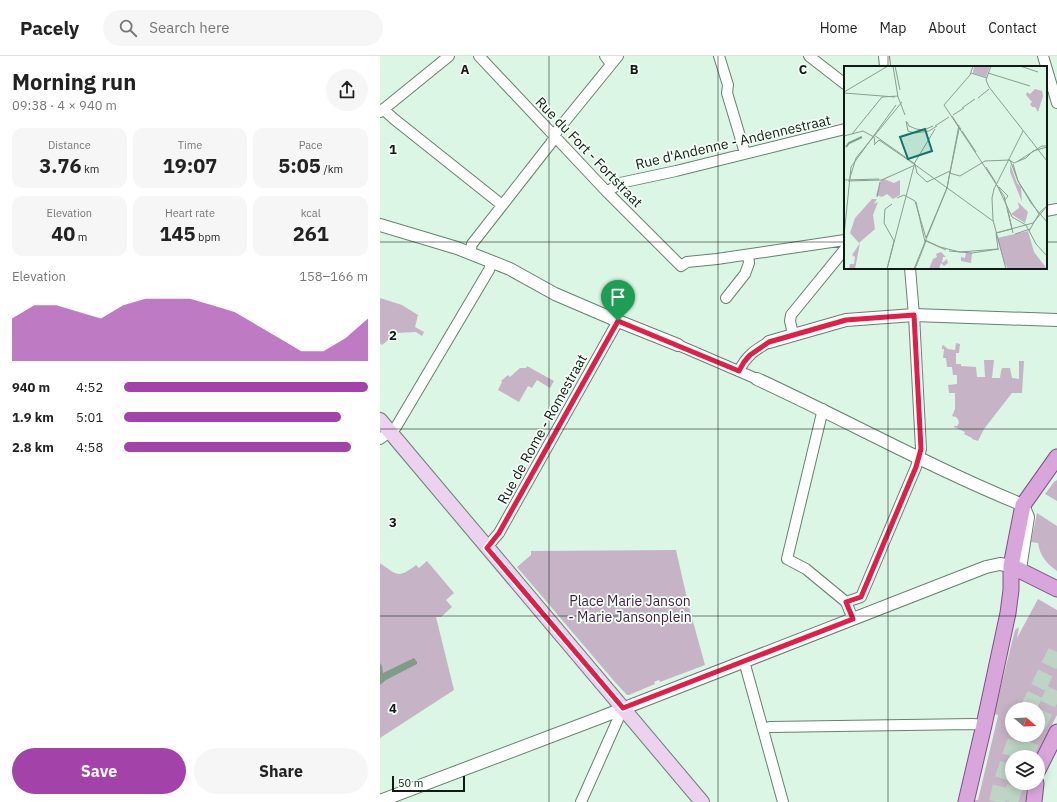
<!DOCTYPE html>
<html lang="en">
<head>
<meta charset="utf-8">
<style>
  :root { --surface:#fff; --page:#f6f6f6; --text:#222; --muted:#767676; --line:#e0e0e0; --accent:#a342a9 }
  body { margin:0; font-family:"IBM Plex Sans",sans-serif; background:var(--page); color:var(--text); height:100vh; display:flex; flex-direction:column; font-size:15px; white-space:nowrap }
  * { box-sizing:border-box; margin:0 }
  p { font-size:13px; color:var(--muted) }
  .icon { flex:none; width:22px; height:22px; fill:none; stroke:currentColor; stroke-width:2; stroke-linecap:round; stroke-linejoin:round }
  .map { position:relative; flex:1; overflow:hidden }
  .sheet { display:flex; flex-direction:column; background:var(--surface); width:380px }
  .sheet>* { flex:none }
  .needle { width:26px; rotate:109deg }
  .tools { position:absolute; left:625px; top:646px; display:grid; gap:8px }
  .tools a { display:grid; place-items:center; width:40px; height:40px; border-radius:50%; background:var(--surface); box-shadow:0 2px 10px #0003; font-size:20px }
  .scale { position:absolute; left:12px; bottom:10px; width:73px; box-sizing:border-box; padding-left:4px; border:2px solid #101a14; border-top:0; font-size:11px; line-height:14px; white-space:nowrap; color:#101a14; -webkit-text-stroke:3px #f4fff7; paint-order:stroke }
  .pin { position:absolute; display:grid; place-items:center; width:34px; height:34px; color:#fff; margin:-41px -17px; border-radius:50% 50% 50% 0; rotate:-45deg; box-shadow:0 0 4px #0007 }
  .pin .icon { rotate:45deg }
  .round { display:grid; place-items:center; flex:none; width:42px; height:42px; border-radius:21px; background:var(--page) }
  .summary { display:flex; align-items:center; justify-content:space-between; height:68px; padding:0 12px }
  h1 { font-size:22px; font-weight:800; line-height:30px }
  .stats { display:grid; grid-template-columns:repeat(3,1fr); gap:6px; height:68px; padding:4px 12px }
  .stats div { display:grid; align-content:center; border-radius:10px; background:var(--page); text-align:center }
  .stats b { font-size:20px; font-weight:800 }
  .stats small { font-size:11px; font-weight:400 }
  .stats p { font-size:11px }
  .chart { height:112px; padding:8px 12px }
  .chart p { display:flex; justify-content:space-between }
  .chart svg { width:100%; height:72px; margin-top:4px; fill:var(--accent); opacity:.7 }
  .cta { display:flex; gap:8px; margin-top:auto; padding:8px 12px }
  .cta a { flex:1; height:46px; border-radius:24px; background:var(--accent); color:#fff; font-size:16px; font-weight:800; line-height:46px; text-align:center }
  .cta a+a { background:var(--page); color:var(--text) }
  ul { padding:0 12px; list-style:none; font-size:13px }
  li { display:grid; grid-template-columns:64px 48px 1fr; align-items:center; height:30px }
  li i { height:10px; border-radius:5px; background:var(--accent) }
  header { display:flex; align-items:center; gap:24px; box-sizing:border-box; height:56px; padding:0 20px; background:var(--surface); border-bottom:1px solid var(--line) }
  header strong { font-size:19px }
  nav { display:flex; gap:22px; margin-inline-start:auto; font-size:14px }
  .search { width:280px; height:36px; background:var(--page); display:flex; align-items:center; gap:10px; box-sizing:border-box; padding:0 14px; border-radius:22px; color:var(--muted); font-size:15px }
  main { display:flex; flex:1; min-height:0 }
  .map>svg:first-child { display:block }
  .green { fill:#c6b4c6; fill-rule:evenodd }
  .water { fill:#7e9d89 }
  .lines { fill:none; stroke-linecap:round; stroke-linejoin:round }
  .trunk-tunnel { stroke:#bdd5c5; stroke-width:16; stroke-dasharray:16 8; stroke-linecap:butt }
  .minor-casing { stroke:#678070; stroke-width:12 }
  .tertiary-casing { stroke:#678070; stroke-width:14 }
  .secondary-casing { stroke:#678070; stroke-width:16 }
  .primary-casing { stroke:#824e87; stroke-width:17 }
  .minor { stroke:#fff; stroke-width:10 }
  .tertiary { stroke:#fff; stroke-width:12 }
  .secondary { stroke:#ecd2ee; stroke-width:14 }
  .primary { stroke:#d9a6dc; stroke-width:15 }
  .route-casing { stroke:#fff; stroke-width:8 }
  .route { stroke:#e11d48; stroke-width:5 }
  .grid { fill:none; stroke:#101a14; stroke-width:1; stroke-opacity:0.55 }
  .labels { text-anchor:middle; stroke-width:3.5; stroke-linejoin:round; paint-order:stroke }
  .street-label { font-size:14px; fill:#101a14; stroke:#f4fff7 }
  .park-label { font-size:14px; fill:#411f43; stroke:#f4fff7 }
  .inset-river { fill:none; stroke:#7e9d89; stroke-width:2 }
  .inset-road { fill:none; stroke:#8a9e91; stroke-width:1 }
  .view { fill:#0f766e; fill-opacity:0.15; stroke:#0f766e; stroke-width:2 }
  .inset-edge { fill:none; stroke:#101a14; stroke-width:2 }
  .grid-label { font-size:13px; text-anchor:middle; font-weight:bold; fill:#101a14; stroke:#f4fff7; stroke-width:3.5; stroke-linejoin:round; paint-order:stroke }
</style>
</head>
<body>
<header>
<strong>Pacely</strong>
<div class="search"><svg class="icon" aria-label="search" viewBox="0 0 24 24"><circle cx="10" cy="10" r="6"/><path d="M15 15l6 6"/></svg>Search here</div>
<nav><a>Home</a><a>Map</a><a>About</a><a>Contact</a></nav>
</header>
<main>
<section class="sheet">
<div class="summary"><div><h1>Morning run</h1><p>09:38 · 4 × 940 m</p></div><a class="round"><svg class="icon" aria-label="share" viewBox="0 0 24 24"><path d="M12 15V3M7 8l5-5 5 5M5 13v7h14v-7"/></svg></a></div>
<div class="stats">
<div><p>Distance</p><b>3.76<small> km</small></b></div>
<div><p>Time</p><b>19:07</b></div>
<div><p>Pace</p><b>5:05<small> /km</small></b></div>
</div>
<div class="stats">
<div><p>Elevation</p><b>40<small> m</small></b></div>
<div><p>Heart rate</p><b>145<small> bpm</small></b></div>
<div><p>kcal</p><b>261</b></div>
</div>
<div class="chart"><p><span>Elevation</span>158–166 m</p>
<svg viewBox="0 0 160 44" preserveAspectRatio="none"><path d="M0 44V18L10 10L20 10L30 14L40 18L50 10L60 6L70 6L80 6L90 10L100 14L110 22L120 30L130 38L140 38L150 30L160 18V44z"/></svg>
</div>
<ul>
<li><b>940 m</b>4:52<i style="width:100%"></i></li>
<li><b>1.9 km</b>5:01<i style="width:89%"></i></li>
<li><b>2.8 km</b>4:58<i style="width:93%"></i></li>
</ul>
<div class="cta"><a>Save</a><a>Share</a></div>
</section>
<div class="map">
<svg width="677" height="746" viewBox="0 0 677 746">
  <rect width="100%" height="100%" fill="#dbf6e4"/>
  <path class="green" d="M0 242 22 249 38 259 35 271 44 276 42 280 36 276 17 277 2 289 0 287Z
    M576 287 580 288 579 297H576V308H581V310L596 311 597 321H605L604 304H614L612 322H620L621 315 622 312H630L632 322 639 323V305H644L642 337H632L604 373 598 385 592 383V382L584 378 585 376 574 371V370H577L579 367 578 363 576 361 572 360 575 353V337H569L568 329 577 328V319H573L572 311H567L566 302H563L564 293H562V290L563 289 568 293 575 294Z
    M147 310 174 325 170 332 157 324 152 332 148 330 139 346 118 334 122 326 121 325 128 319 130 321 140 312H146Z
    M677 424V445L665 438 674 426Z
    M657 457 677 470V515C667 508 660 500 658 487L651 486Z
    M296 494 309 551 325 609 280 626 279 624 274 626 275 628 249 639H247L234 625 137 511 151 499V495Z
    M47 505 74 537 66 544 72 551 61 561H56L74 634 0 682V507C17 519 18 523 36 509L39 512Z
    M658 543 677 554V659L655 701H632V727H647L646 746H594V744H598L618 660V659L614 658 635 574 639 571 637 582ZM632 653H658V679H632Z"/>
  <path class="water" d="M34 602 37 606V608L6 624 0 629V607L2 610 3 617Z"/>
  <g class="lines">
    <path class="trunk-tunnel" d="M648 653 677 593
      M658 670 677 628
      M645 701 654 679
      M617 746 622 725 637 679
      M630 746 636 727"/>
    <g class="minor-casing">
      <path id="minor" d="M99 0 227 136 301 210 307 206 337 203 465 184
        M225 0 231 8
        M339 0 348 29 347 37 365 97
        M429 0 465 28
        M504 0 505 11
        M663 0 677 47
        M3 53 14 63 122 149
        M0 56 69 0
        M227 136 240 127 296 115 465 73
        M666 155 677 153
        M90 197 92 188 171 87 177 75 238 0
        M346 242 365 218 369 207 368 199
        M413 278 410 265 411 259 465 193
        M298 289 377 323
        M359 315C366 300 375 294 389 286
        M443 353 407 503 426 513 466 546 473 563
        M0 383 16 371 109 214 112 206
        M107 491 119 477 238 265
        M466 546 481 541 536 411 541 393 534 259 530 212
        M364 605 403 746
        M383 673 390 671 593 668 604 669
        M201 746 243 652"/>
    </g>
    <g class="tertiary-casing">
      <path id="tertiary" d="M0 169 77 192 130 213 175 238 238 265 298 289
        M389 286 466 264 534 259 677 264
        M377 323C466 364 552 412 643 449L648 461 640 513
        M0 745 219 662 606 511 620 508 631 510"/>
    </g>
    <g class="secondary-casing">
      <path id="secondary" d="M0 364 322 746"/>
    </g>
    <g class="primary-casing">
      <path id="primary" d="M631 510 677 533
        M658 714 677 676
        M586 746 604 669 628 557 631 534V510L643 449 677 401
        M654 746 656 727"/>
    </g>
    <use href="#minor" class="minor"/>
    <use href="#tertiary" class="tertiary"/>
    <use href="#secondary" class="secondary"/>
    <use href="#primary" class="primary"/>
  </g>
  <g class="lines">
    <g class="route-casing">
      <path id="route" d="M534 259 541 393 536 411 481 541 466 546 473 563 243 652 107 492 119 477 238 265 359 315 364 306 370 299 389 286 466 264Z"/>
    </g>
    <use href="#route" class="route"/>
  </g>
  <path class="grid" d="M169 0V746M338 0V746M508 0V11M0 186H465M666 186H677M508 212V746M0 373H677M0 560H677"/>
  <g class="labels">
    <g class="street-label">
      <text transform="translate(353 86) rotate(-13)" y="5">Rue d'Andenne - Andennestraat</text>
      <text transform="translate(209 96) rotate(46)" y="5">Rue du Fort - Fortstraat</text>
      <text transform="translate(162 373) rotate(-61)" y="5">Rue de Rome - Romestraat</text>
    </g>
    <g class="park-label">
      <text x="250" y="550">Place Marie Janson<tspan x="250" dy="16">- Marie Jansonplein</tspan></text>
    </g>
  </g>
  <g transform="translate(464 10)">
    <rect width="203" height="203" fill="#dbf6e4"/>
    <path d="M130 0H146L142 11 129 7ZM191 23 198 25 199 30 194 46 191 41H188L186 38 188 36 182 29 183 26 186 28ZM166 98 173 117 177 121 178 136 166 106ZM52 106 40 113 50 117 56 114V129L49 133 43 128 38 131 32 129 37 114ZM28 133H33L30 138 34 136 29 149 31 163 15 177 6 167 11 152ZM174 136 184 146 181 157 167 148 175 142ZM184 165 190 186 203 203H164L160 196 153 172ZM16 177 11 203H5L6 198H10L11 191 8 189ZM97 186 102 191H99L98 197 103 193 104 197 100 200 97 197 95 203H85L89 193 93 191 92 188ZM122 187H128L127 197 117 195V191L121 192Z" fill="#c6b4c6"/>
    <path class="inset-river" d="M2 81 5 77 18 71"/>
    <path class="inset-road" d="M49 0 54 31 61 49M51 0 56 24M129 0 126 9 100 39 160 130 168 163M176 0 194 6M127 7 143 12M144 7 186 20M145 21 203 95M145 21 142 14 147 0M0 26 44 0M0 27 51 31M38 31 54 30M134 32 145 23M118 42 131 33M109 49 120 42M108 50 117 64M62 55 64 65 71 67 85 65 93 60M63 56 65 60 72 63 80 64 89 60M91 60 105 51M19 65 30 71 31 78M118 65 132 86M8 68 38 31M30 69 71 98 73 107 83 116 106 105M0 70 19 65M30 79 35 74 70 98M165 94 170 97 182 92 189 85 203 81M174 95 198 80H203M70 98 149 155M70 98 91 63M169 98 174 115 195 148M142 101 152 117M105 107 116 110 141 95 166 94 174 115 187 137 203 156M106 107 115 63 117 62M0 114 35 113M4 115 38 114 71 99M5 115 12 92 58 36M153 119 168 151M155 121 164 130 161 134M33 131 36 116M53 132 60 129 71 135 82 172 103 122 106 106M72 136 81 176M164 145 169 167M168 151 182 159 192 178 203 190M185 165 196 146 203 140M152 167 168 163M171 168 186 163M0 170 7 101 52 39M81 174 96 181 116 186 154 183 152 167 189 157 203 140M105 185 128 187 155 183M43 203 70 100M43 203 50 175 40 157 41 143 48 138M70 203 103 122 115 59M71 203 82 175 102 184M162 203 149 154 148 132 150 123 179 65"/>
    <path class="view" d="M81 63 88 85 64 93 56 71Z"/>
    <rect width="203" height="203" class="inset-edge"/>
  </g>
  <g class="grid-label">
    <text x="85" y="18">A</text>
    <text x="254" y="18">B</text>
    <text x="423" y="18">C</text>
    <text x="13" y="98">1</text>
    <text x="13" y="284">2</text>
    <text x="13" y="471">3</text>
    <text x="13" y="657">4</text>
  </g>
</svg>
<div class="tools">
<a><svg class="needle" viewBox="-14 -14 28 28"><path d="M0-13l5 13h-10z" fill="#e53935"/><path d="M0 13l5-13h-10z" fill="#767676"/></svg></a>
<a><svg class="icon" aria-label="layers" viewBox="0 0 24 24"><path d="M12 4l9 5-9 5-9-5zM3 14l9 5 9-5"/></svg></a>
</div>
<div class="scale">50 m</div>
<div class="pin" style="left:238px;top:265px;background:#1e9e55"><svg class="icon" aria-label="arrive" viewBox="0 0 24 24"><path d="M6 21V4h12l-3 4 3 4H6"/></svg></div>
</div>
</main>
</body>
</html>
